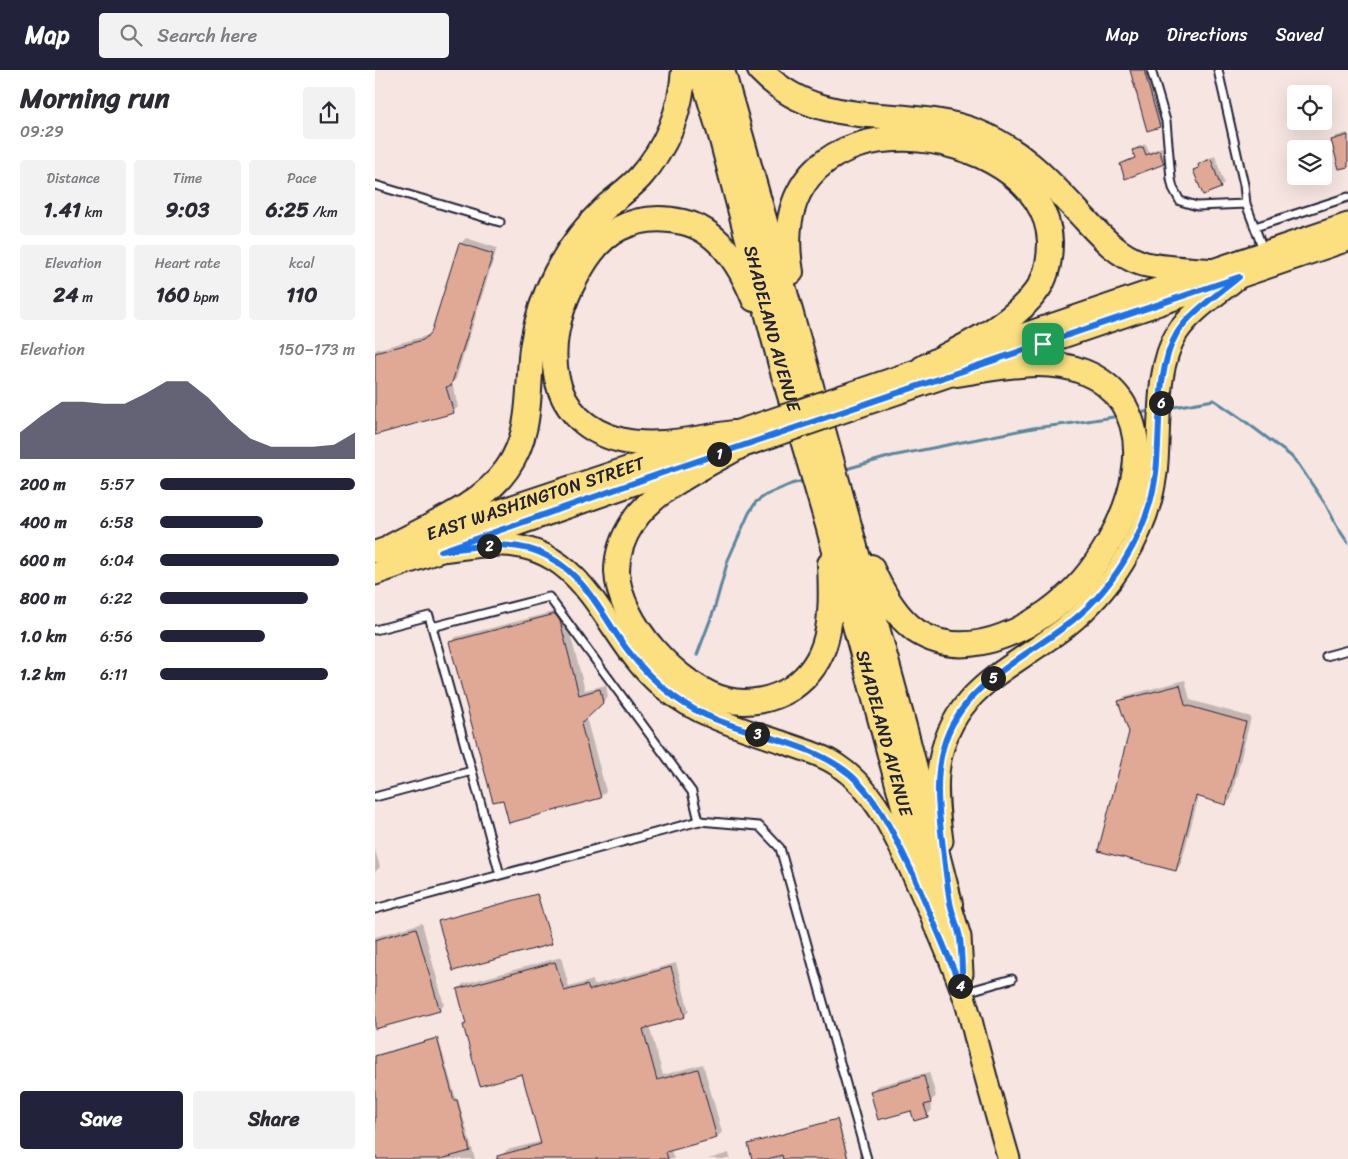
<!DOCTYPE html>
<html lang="en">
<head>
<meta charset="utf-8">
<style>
  :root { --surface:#fff; --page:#f2f2f3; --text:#2b2b33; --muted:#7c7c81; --accent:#22223b }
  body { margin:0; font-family:Sriracha,sans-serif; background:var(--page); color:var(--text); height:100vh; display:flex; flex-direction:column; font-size:19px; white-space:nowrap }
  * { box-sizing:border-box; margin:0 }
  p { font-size:16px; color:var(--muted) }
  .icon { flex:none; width:28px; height:28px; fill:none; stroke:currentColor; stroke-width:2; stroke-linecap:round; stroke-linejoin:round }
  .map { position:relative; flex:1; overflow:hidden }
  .sheet { display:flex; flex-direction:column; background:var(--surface); width:375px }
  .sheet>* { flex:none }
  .buttons { position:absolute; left:912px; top:15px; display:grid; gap:10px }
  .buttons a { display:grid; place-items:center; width:45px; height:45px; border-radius:5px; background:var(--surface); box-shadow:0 5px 20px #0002; font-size:25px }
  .pin { position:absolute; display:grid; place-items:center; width:42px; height:42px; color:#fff; margin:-21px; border-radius:10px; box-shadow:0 2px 8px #0006 }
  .km { position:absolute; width:25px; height:25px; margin:-12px; border-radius:50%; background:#222; color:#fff; font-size:14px; line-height:25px; text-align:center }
  .round { display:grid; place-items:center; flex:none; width:52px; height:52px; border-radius:5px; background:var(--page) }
  .head { display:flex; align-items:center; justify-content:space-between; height:85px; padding:0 20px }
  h1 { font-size:28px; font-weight:700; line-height:38px }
  .metrics { display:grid; grid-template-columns:repeat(3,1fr); gap:8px; height:85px; padding:5px 20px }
  .metrics div { display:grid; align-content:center; border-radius:5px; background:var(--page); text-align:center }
  .metrics b { font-size:21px; font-weight:700 }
  .metrics small { font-size:14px; font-weight:400 }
  .metrics p { font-size:14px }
  .chart { height:140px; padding:10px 20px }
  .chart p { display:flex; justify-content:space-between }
  .chart svg { width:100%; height:90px; margin-top:5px; fill:var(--accent); opacity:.7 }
  .action { display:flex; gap:10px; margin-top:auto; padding:10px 20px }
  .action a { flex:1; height:58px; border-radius:5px; background:var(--accent); color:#fff; font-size:20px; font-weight:700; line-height:58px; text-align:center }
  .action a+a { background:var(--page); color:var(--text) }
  ul { padding:0 20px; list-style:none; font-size:16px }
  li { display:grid; grid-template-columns:80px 60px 1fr; align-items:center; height:38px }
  li i { height:12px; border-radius:6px; background:var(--accent) }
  header { display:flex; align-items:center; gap:30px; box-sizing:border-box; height:70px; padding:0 25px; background:var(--accent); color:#fff }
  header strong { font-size:24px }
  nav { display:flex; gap:28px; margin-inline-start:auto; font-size:18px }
  .search { width:350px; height:45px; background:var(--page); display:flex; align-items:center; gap:12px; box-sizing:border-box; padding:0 18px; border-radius:5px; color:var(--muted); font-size:19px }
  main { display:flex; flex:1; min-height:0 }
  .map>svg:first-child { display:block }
  .shadow { fill:#0003 }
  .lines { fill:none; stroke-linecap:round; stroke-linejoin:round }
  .stream { stroke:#5a879e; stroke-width:3 }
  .building { fill:#e0a996; stroke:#22223b }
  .lane-casing { stroke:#22223b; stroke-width:11 }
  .primary-casing { stroke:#22223b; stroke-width:25 }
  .highway-casing { stroke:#22223b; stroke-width:28 }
  .lane { stroke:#fff; stroke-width:7 }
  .primary { stroke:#fce080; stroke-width:21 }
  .highway { stroke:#fce080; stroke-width:24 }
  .primary-bridge-casing { stroke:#22223b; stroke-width:25; stroke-linecap:butt }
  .primary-bridge { stroke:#fce080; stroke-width:21 }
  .route-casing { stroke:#fff; stroke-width:10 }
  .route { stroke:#1a73e8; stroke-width:6 }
  .labels { text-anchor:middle; stroke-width:5; stroke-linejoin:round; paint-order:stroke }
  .street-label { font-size:18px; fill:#22223b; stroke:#fff }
</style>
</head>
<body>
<header>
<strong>Map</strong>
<div class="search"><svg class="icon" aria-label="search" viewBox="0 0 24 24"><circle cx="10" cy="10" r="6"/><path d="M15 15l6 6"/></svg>Search here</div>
<nav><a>Map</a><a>Directions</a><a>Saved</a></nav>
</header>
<main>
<section class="sheet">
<div class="head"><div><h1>Morning run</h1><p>09:29</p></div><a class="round"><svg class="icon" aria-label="share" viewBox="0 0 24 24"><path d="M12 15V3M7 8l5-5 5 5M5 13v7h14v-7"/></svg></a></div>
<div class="metrics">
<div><p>Distance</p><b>1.41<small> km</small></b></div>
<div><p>Time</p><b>9:03</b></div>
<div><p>Pace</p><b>6:25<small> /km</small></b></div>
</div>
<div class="metrics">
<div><p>Elevation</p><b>24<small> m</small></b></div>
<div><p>Heart rate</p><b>160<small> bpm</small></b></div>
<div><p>kcal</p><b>110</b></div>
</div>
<div class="chart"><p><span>Elevation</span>150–173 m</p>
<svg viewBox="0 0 160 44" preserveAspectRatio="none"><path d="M0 44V31L10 23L20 16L30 16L40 17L50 17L60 12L70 6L80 6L90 14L100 25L110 34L120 38L130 38L140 38L150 37L160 31V44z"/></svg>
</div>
<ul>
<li><b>200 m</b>5:57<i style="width:100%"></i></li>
<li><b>400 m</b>6:58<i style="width:53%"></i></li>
<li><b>600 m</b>6:04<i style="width:92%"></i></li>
<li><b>800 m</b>6:22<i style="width:76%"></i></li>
<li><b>1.0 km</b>6:56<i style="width:54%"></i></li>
<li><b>1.2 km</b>6:11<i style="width:86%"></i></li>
</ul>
<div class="action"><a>Save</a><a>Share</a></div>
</section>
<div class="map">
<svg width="973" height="1089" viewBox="0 0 973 1089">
  <rect width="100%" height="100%" fill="#f6e5e0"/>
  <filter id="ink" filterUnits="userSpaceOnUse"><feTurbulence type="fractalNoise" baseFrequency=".02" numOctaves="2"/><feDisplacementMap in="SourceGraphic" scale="10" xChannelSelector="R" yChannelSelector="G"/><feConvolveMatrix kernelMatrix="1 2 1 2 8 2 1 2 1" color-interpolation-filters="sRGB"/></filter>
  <g filter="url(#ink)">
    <path class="shadow" d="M756 0H773L788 52 784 56Z
      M973 63V95L965 98 957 70 961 66Z
      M771 74 774 82 787 77 792 89 788 93 746 95 750 91 761 87 759 81 762 77Z
      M840 86 849 113 845 117 819 100 828 91Z
      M91 168 122 178 81 309 77 313 83 337 78 342 0 364V280L54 265 57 263 85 174Z
      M186 540 190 545 210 620 231 615 233 627 211 647 231 721 225 727 76 572 81 567Z
      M810 610 815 630 876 647 856 729 851 734 824 726 806 794 801 800 745 631 750 626Z
      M0 780 5 797 0 802Z
      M163 824 176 873 65 851Z
      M47 853 69 935 64 940 0 958V867Z
      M186 887 194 917 218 910 219 915 301 893 314 941 309 946 274 956 288 1005 328 994 347 1062 342 1067 296 1080 299 1089H128L127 1085 132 1080 167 1071 148 1003 89 955 92 952 83 920 88 914Z
      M63 967 81 1029H83L100 1089H3L0 1077V985Z
      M554 1002 561 1026 555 1032 557 1040 552 1046 497 1021 502 1016Z
      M463 1049 474 1089H378L375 1074Z
      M354 1083 355 1089H333Z"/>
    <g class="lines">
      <path class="stream" d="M793 338 839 330 867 349 916 386 924 395 951 435 963 458 973 473
        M762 343 776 341
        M471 399 517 386 658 358 692 354 745 346
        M322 585 339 540 353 490 374 443 381 432 391 425 416 414 428 411"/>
    </g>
    <path class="building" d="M755 0H769L785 57 772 61Z
      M973 65V97L964 99 956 70Z
      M768 77 771 85 784 80 789 94 750 109 745 94 760 88 757 80Z
      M836 89 846 118 828 125 818 100 824 98 823 94Z
      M84 173 118 184 76 316 71 317 79 343 0 365V283L48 270 56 263Z
      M180 544 185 551 204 625 225 619 228 633 206 654 226 728 134 753 128 730 118 732 74 572Z
      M805 615 810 635 871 652 851 735 821 726 801 801 723 781 754 662 743 631Z
      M162 824 177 874 78 901 63 851Z
      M41 858 65 941 0 959V870Z
      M180 892 189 921 212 915 214 920 296 897 310 947 268 959 282 1010 323 999 342 1068 291 1082 293 1089H122V1086L166 1074 147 1004 105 1016 88 955 91 954 82 919Z
      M62 968 79 1030H82L95 1081 66 1089H2L0 1083V986Z
      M549 1006 556 1033 549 1035 553 1047 539 1051 536 1041 503 1050 495 1021Z
      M462 1049 473 1089H408L407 1085 393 1089H377L373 1074Z"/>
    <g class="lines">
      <g class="lane-casing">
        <path id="lane" d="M776 0 791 51 796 109 798 118 805 131 822 136 871 134
          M843 0 869 115 871 134 888 179
          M0 115 125 152
          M880 157 973 127
          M57 557 174 527 317 722 324 751
          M0 560 54 546 97 701
          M951 586 973 580
          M0 727 97 701 125 805
          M0 839 324 751 384 756 405 778 492 1089
          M591 922 637 909"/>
      </g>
      <g class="primary-casing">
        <g id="primary">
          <path d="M467 326 973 154"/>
          <path d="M473 340 973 170"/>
          <path d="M66 481C86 479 106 475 126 475 215 476 229 570 287 617 323 646 364 658 407 672 426 679 446 684 462 695 501 721 520 766 539 807 556 844 573 882 587 921 594 939 598 959 603 978 613 1015 623 1052 634 1089"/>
          <path id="s1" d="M0 482 390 352"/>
          <path d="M0 504 395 367"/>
          <path d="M567 771C564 749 561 726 563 703 572 619 635 601 692 556 714 538 734 516 749 491 765 465 777 434 781 403 786 360 779 300 802 263 816 241 844 224 864 207"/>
          <path d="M573 819 575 834 585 867 587 904"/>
        </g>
      </g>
      <g class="highway-casing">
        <g id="highway">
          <path id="s2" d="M326 0 346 66 406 295 453 455 561 855"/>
          <path d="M347 0 425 276 531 664 575 834"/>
          <path d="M385 0C447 65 528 33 602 62 645 79 674 111 705 144 723 163 740 184 766 193 784 199 814 199 834 201"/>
          <path d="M416 202C382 9 671 50 675 172 675 188 672 206 663 219 635 258 588 276 548 298"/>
          <path d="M358 363C322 368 280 379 245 370 169 350 168 274 197 215 208 193 222 169 245 158 265 148 286 147 308 152 344 160 366 197 379 229"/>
          <path d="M365 376C331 396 280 418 258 452 248 467 242 483 242 501 243 552 304 619 352 630 374 635 398 630 417 618 434 606 446 589 451 569 457 546 456 518 455 494"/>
          <path d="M17 476C56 455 106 436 132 399 158 362 152 320 157 278 161 252 169 226 181 203 194 178 211 156 231 137 242 127 255 118 265 107 292 77 306 39 309 0"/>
          <path d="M496 497C506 520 520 546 541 561 569 579 599 577 628 566 658 555 687 534 708 510 745 466 782 386 747 332 738 319 724 308 709 302 670 286 622 298 582 304"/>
        </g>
      </g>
      <use href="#lane" class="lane"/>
      <use href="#primary" class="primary"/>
      <use href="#highway" class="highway"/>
      <g class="primary-bridge-casing">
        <path id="primary-bridge" d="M390 352 467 326
          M395 367 473 340"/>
      </g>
      <use href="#primary-bridge" class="primary-bridge"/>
    </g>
  </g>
  <g class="lines" filter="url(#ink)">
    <g class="route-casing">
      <path id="route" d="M864 207C844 224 816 241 802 263 780 300 786 360 781 403 777 434 765 466 748 493 733 517 713 540 689 557 644 591 584 618 568 678 559 712 564 744 568 778 570 796 572 814 575 832 577 844 583 856 585 868 587 886 587 905 588 922 572 883 555 843 538 804 523 773 508 739 484 713 439 665 355 668 301 628 282 614 265 597 251 578 227 545 211 507 174 487 141 468 102 477 66 481L287 403Z"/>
    </g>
    <use href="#route" class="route"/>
  </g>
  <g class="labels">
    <g class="street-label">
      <text dy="6" stroke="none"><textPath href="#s2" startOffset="268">SHADELAND AVENUE</textPath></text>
      <text dy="6" stroke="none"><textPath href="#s1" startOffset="169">EAST WASHINGTON STREET</textPath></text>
      <text dy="6" stroke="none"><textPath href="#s2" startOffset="688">SHADELAND AVENUE</textPath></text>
    </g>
  </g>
</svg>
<div class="buttons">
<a><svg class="icon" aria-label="locate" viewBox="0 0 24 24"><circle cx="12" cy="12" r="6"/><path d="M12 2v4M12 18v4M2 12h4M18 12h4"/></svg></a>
<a><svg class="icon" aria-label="layers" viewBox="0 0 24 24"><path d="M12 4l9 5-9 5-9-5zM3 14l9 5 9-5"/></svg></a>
</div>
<div class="pin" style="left:668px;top:274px;background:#1e9e55"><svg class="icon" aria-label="arrive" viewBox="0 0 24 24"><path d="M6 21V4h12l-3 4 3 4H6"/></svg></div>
<b class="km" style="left:344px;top:384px">1</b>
<b class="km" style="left:114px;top:476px">2</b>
<b class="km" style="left:382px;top:664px">3</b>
<b class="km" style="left:585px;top:916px">4</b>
<b class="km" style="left:618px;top:608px">5</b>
<b class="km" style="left:786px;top:333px">6</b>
</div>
</main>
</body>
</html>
